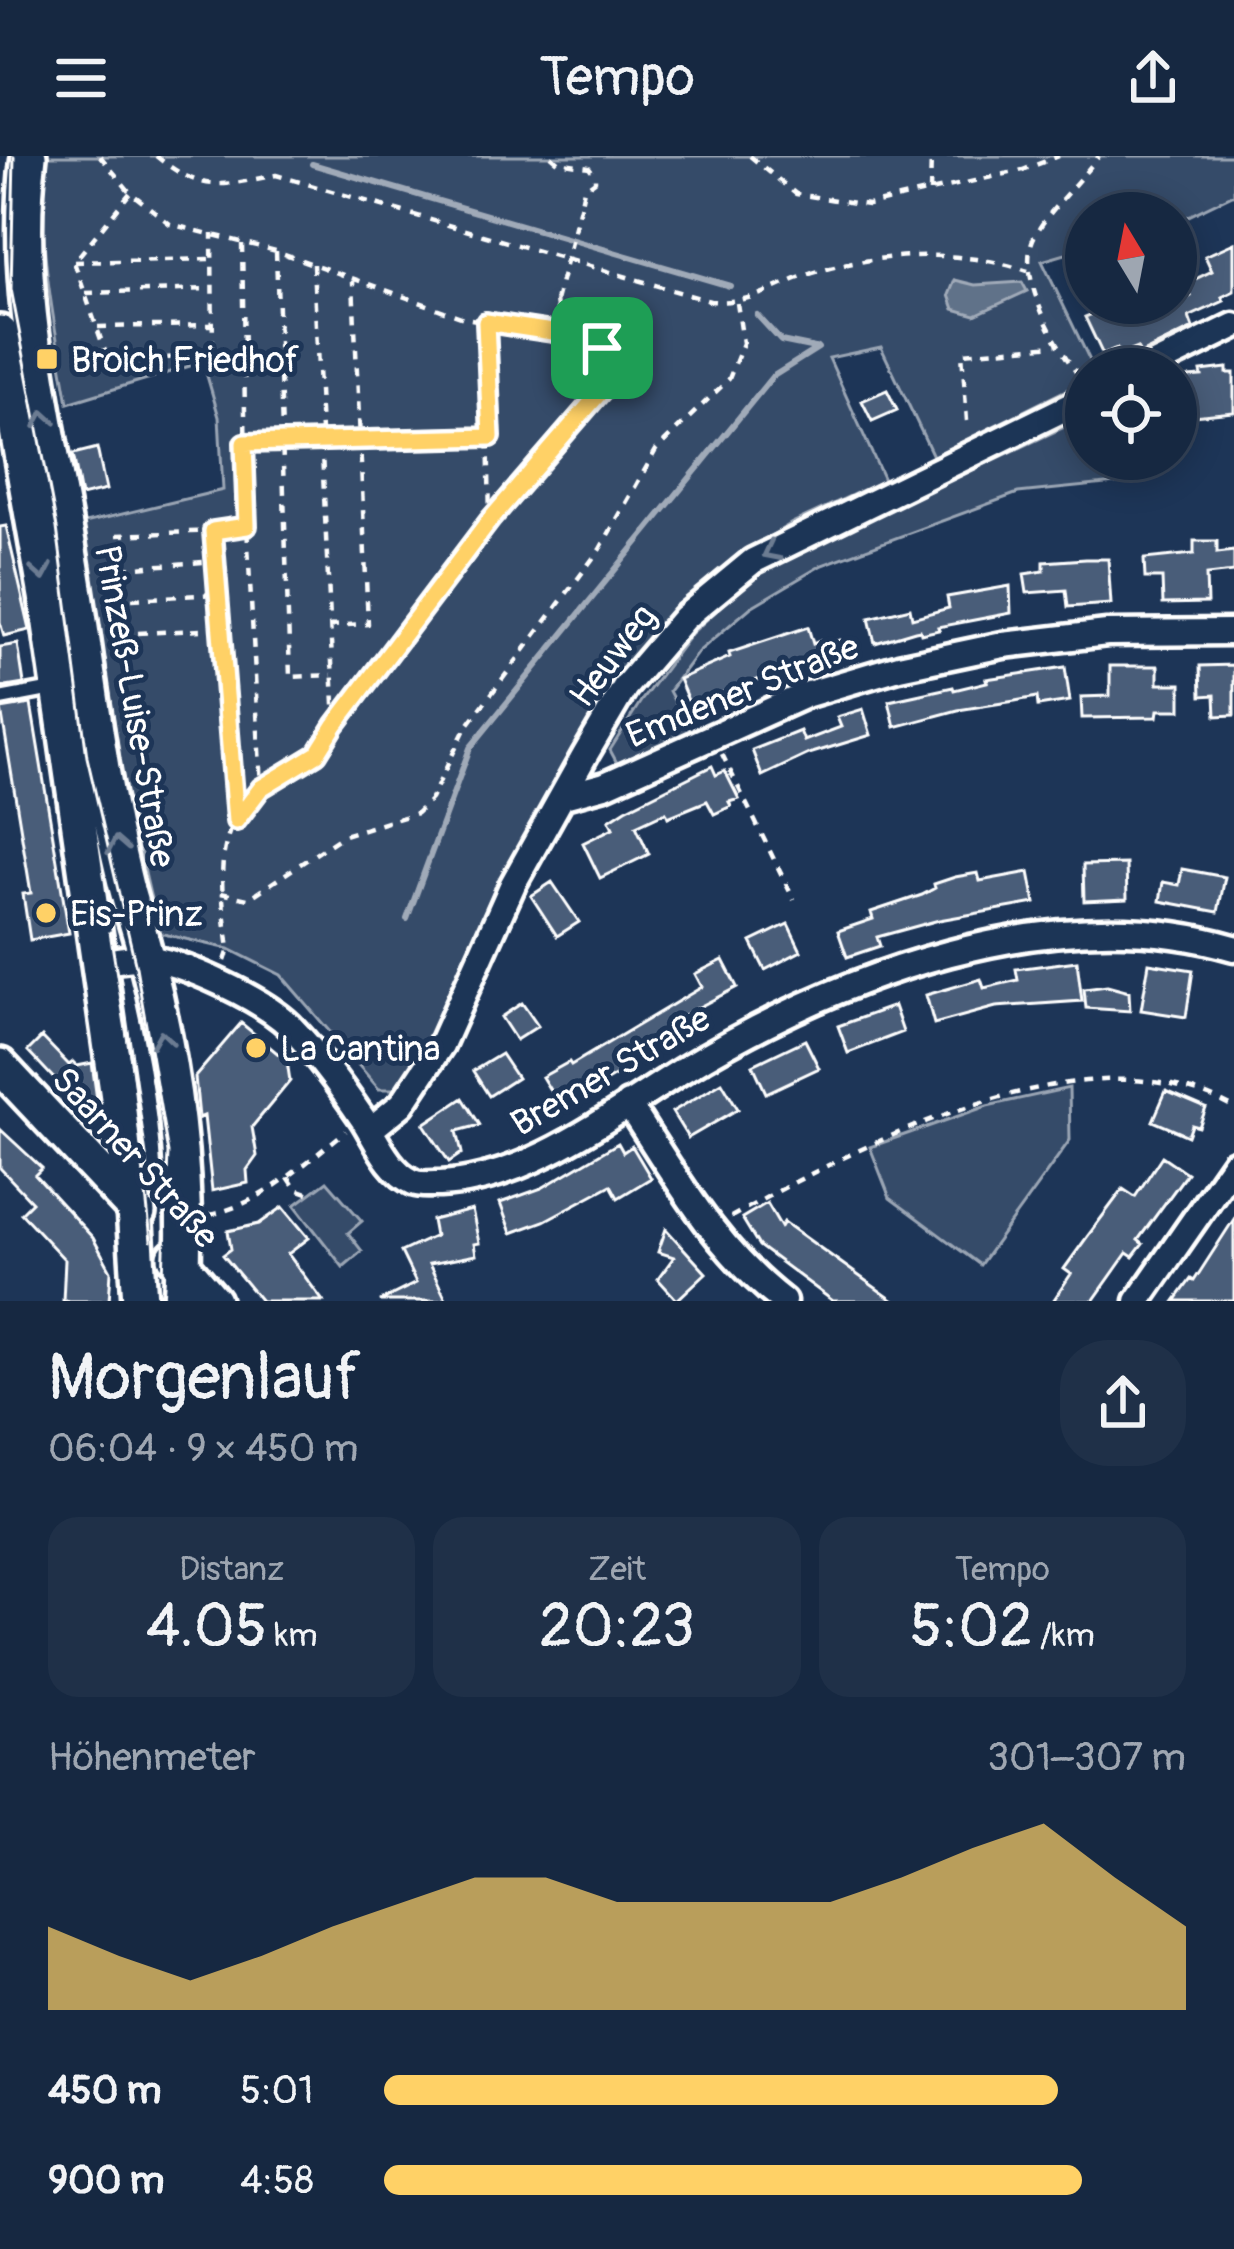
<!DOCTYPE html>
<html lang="de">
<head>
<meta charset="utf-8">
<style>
  :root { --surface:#162841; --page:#1f3048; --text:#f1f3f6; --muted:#9ea6b1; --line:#35445a; --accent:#ffd166 }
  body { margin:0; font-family:Pangolin,sans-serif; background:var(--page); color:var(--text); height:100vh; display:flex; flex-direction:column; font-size:45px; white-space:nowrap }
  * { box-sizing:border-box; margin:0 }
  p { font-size:39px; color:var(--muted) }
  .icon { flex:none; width:66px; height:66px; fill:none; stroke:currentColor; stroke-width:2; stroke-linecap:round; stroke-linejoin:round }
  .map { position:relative; height:1145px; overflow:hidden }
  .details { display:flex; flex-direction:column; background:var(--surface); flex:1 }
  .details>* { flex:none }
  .needle { width:78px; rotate:350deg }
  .fabs { position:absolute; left:1065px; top:36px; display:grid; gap:24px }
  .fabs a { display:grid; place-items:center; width:132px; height:132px; border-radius:50%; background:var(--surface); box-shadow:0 6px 30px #0003,0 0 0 3px var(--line); font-size:60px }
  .pin { position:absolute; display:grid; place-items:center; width:102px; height:102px; color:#fff; margin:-51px; border-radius:24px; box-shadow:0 6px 18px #0006 }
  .round { display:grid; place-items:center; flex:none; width:126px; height:126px; border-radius:48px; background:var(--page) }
  .head { display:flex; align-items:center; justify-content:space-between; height:204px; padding:0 48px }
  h1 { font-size:66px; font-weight:600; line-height:90px }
  .figures { display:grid; grid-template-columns:repeat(3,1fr); gap:18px; height:204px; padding:12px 48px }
  .figures div { display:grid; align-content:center; border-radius:30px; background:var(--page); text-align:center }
  .figures b { font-size:60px; font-weight:600 }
  .figures small { font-size:33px; font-weight:400 }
  .figures p { font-size:33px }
  .chart { height:336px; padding:24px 48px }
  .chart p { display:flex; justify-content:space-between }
  .chart svg { width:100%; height:216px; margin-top:12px; fill:var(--accent); opacity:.7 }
  ul { padding:0 48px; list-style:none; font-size:39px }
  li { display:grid; grid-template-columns:192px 144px 1fr; align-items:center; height:90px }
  li i { height:30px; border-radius:15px; background:var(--accent) }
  header { display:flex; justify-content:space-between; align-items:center; height:156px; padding:0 48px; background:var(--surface); font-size:54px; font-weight:600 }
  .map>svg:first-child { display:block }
  .green { fill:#364b69; stroke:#9aa5b4; stroke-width:3 }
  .water { fill:#617289; stroke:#a0aab8; stroke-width:3 }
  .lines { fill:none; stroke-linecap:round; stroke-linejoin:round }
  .stream { stroke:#a0aab8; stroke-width:6 }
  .building { fill:#4a5d79; stroke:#fff; stroke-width:3 }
  .service-casing { stroke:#fff; stroke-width:21 }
  .minor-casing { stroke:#fff; stroke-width:33 }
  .secondary-casing { stroke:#fff; stroke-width:42 }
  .path { stroke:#fff; stroke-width:4.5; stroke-dasharray:9 9; stroke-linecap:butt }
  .service { stroke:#1d3557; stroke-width:12 }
  .minor { stroke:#1d3557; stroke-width:24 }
  .secondary { stroke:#1d3557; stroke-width:33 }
  .tram { stroke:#fff; stroke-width:3 }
  .path-bridge { stroke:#fff; stroke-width:4.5; stroke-dasharray:9 9; stroke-linecap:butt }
  .oneway { stroke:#6c7c92 }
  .route-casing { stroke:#fff; stroke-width:24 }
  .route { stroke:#ffd166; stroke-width:15 }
  .poi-dot { fill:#ffd166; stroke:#1d3557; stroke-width:4.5 }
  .labels { text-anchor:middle; stroke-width:10; stroke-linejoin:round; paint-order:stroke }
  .poi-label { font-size:36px; fill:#fff; stroke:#1d3557; text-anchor:start }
  .street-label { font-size:36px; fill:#fff; stroke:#1d3557 }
</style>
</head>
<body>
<header><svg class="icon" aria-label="menu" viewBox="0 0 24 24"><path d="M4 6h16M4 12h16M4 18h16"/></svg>Tempo<svg class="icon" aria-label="share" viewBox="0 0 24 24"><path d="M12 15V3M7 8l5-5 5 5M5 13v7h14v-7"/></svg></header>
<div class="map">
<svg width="1234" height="1145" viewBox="0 0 1234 1145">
  <rect width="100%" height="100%" fill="#1d3557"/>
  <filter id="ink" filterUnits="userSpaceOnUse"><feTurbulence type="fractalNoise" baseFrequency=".00833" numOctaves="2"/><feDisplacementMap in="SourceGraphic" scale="24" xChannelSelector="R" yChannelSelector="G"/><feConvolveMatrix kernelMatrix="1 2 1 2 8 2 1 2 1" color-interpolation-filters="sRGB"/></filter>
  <g filter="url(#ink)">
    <path class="green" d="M45 0H1234V38L1176 66V57H1086V92L1042 105 1094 213H1086V224L933 300 881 191 829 202 884 324 792 367 736 401 617 520 497 727 418 911 394 933H379L281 819 229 793 159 777 123 623 86 384 72 370 223 334 219 261 203 206 68 247C54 165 36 83 45 0Z
      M1086 261V303H1134L1136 325 1018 337 822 409 751 451 698 496 669 535 690 575 617 607 610 594 641 545 691 478 748 426 795 397Z
      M1069 932 1070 984 980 1109 890 1042 870 991 987 950Z
      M327 1025 362 1065 348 1077 362 1095 343 1111 295 1049Z"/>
    <path class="water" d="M955 124 975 129 1022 126 1027 135 975 159 954 153 949 139Z"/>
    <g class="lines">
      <path class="stream" d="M312 8 730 130
        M757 159 781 185 815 192
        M407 763 470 592 772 221 818 192"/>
    </g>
    <path class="building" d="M1234 87V135L1222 141 1224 145 1189 161 1193 172 1140 198 1137 192 1120 199 1117 193 1103 199 1085 161 1119 147 1127 163 1134 159 1138 167 1191 140 1185 128 1212 115 1205 100Z
      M1227 212V217H1234V256L1192 260 1188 221 1202 220 1201 215Z
      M887 234 897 254 872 265 862 245Z
      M97 292 106 334 81 340 73 298Z
      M6 370 30 474 4 480 0 466V371Z
      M1194 385H1217V397L1234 395V416L1206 419 1207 447 1163 448 1162 422H1145L1144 403 1194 398Z
      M1086 403H1108L1111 448 1068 451 1066 434 1027 437 1024 418 1044 415V406Z
      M1010 430 1011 457 938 471 939 474 921 478 920 474 915 475 875 487 869 462 910 452 912 462 949 452 947 441Z
      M808 471 813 488 820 485 822 489 840 484 846 501 828 506 826 502 804 507 719 538 720 541 692 554 679 523 730 501 729 497Z
      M18 488 24 528 0 532V491Z
      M1234 509V559L1216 560 1215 539 1201 540 1200 510Z
      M1110 510H1158V528H1181V554H1158L1157 561 1082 562 1081 541 1110 540Z
      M1065 511 1070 545 1038 550 1037 541 1015 545 958 554 895 571 889 545 953 531 954 534 987 526 986 523Z
      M31 548 69 777 30 784 23 738 31 737 1 553Z
      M863 553 871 579 809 598 762 620 752 594 800 575 804 585 841 571 837 561Z
      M712 610 716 619 725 615 739 643 729 646 731 650 714 658 707 645 668 661 666 656 636 670 649 698 600 722 583 687 613 672 609 664 626 653Z
      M1126 708 1127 743 1084 745 1083 709Z
      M1182 713 1225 721 1218 756 1160 745 1163 726 1179 729Z
      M1029 716 1035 747 939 764 877 781 880 790 847 801 838 775 873 763 871 756 922 739 935 732 934 728 955 721 978 717 980 725Z
      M552 726 579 766 557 780 531 740Z
      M788 768 801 795 765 814 751 786Z
      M723 804 737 831 682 860 691 875 561 952 542 921 569 906 571 909 702 831 695 818Z
      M1077 805 1082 845 996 851 934 868 926 839 981 823 984 832 1018 824 1016 813Z
      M1149 807 1193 814 1186 861 1141 854Z
      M1107 830 1129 836 1130 855 1086 852 1084 833Z
      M522 847 538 870 516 884 501 861Z
      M894 850 903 876 848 897 838 870Z
      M241 867 287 905 290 925 252 971 257 1000 247 1014 248 1027 212 1035 204 960 199 962 195 921Z
      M42 881 69 909 73 906 77 910 92 907 99 958 91 962 28 895Z
      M805 884 819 912 766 937 753 909Z
      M501 898 517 922 489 940 473 915Z
      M722 926 738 953 688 982 672 956Z
      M1166 935 1206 952 1199 971 1192 969 1188 980 1153 965Z
      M463 942 480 969 457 975 462 997 449 1006 424 968Z
      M0 973 42 1012 35 1019 93 1082 111 1115 109 1145H63L65 1104 21 1057 32 1046 0 1012Z
      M618 987 623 996 632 990 651 1022 618 1042 611 1029 544 1065 511 1077 500 1047 542 1032Z
      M1162 1000 1187 1017 1138 1084 1143 1088 1133 1101 1127 1097 1093 1145H1053L1071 1118 1064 1113 1087 1081 1123 1033 1135 1041Z
      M767 1047 781 1071 784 1066 894 1145H833L759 1090 742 1062Z
      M283 1051 309 1082 288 1098 323 1145H261L223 1099 231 1093 228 1075 259 1068Z
      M472 1054 479 1087 474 1088 476 1099 429 1108 447 1145H380L416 1127 401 1096 435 1080 432 1064Z
      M1234 1063V1145H1175L1191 1123 1194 1125Z
      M666 1073 706 1117 677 1144 658 1123 674 1101 658 1096Z"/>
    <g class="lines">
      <g class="service-casing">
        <path id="service" d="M0 543 58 532"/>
      </g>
      <g class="minor-casing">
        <path id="minor" d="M1146 213 1234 170
          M564 640 605 629 805 539 899 511 1003 489 1107 477 1234 476
          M98 807C113 805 129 801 143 802 183 805 262 843 290 870 316 897 342 932 363 963 376 983 389 1016 413 1026 419 1029 432 1028 440 1028 529 1024 610 959 683 914 837 820 1054 738 1234 792
          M628 948C675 1019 715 1093 783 1145
          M370 974 402 948 441 889 513 728 585 599 625 531 684 462 753 405 1086 242
          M1138 1145 1234 1007"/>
      </g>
      <g class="secondary-casing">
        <path id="secondary" d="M29 0C13 126 43 248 65 371 86 488 96 607 124 722 130 749 140 775 146 801 175 913 190 1030 181 1145
          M0 177 46 440 134 1053 140 1145
          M0 910 138 1057
          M175 1101 213 1145"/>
      </g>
      <path class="path" d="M100 0 130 36 170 68 276 95 464 162 592 182 602 192 611 214 604 232 490 364
        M156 0C203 38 221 30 276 19L710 145C754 149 776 128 816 116 884 96 961 93 1028 115
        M551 0 558 6 589 11 595 19V25L584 33 581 47
        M750 0 796 38 868 49 1023 14 1059 0
        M930 36 931 0
        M130 37 74 106 108 204 213 200 212 77
        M242 88 247 370 261 631
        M276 95 290 521 332 519
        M74 106 212 103
        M313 108 335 569
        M85 137 211 133
        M556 145 558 160 571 178
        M98 171 213 169
        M1079 220C1056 189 1015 120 1034 81 1045 59 1082 22 1099 0
        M967 265 962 197 1056 189
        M245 287 491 281
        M213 375 236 665
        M117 379 213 375 247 370
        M122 412 216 405
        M132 443 216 438
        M329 470 368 468 353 125
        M138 477 222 473
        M722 598 794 744
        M221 737 248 743 344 679 417 657 431 643 465 573 600 393 656 294 729 223 743 187 737 147
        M225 805 229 793C221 733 209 669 266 629 301 604 311 610 335 569L490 364 486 166
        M288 1021 296 1033 316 1040
        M209 1059C264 1047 302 1009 346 975
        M731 1061C861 988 1088 869 1234 952"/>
      <use href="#service" class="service"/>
      <use href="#minor" class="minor"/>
      <use href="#secondary" class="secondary"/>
      <path class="tram" d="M14 0 11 133 57 372 87 601 136 811 168 997 162 1145
        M110 776 133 917 151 1085"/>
      <path class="path-bridge" d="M556 145 581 47"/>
    </g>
    <defs><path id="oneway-chevron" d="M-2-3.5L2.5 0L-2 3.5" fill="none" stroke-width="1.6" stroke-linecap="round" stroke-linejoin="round" transform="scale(3)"/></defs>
    <g class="oneway">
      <use href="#oneway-chevron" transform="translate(44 263) rotate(-100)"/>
      <use href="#oneway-chevron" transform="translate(771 396) rotate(153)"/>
      <use href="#oneway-chevron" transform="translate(42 416) rotate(80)"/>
      <use href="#oneway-chevron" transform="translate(117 689) rotate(-101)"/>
      <use href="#oneway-chevron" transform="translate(162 883) rotate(-99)"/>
    </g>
  </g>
  <g class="lines" filter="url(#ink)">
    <g class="route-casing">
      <path id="route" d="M486 166 592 182 602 192 610 214 604 232 490 364 335 569 317 598 261 632 236 665 213 375 247 370 244 287 491 281Z"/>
    </g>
    <use href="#route" class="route"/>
  </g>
  <g class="poi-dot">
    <rect x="35" y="191" width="24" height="24" rx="6"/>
    <circle cx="46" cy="757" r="12"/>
    <circle cx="256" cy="892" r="12"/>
  </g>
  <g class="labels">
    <g class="poi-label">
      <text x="71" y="216">Broich Friedhof</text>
      <text x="70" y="770">Eis-Prinz</text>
      <text x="280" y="905">La Cantina</text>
    </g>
    <g class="street-label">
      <text transform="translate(612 499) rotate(-53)" y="13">Heuweg</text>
      <text transform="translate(742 534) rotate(-22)" y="13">Emdener Straße</text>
      <text transform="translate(136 550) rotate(80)" y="13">Prinzeß-Luise-Straße</text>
      <text transform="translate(610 914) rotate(-30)" y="13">Bremer Straße</text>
      <text transform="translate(136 1001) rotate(48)" y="13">Saarner Straße</text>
    </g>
  </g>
</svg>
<div class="fabs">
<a><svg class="needle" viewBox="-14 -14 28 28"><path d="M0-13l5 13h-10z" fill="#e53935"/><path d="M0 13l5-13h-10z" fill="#9ea6b1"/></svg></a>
<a><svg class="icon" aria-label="locate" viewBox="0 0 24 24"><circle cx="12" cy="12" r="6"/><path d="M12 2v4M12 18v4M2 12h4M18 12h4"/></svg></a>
</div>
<div class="pin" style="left:602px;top:192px;background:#1e9e55"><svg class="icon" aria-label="arrive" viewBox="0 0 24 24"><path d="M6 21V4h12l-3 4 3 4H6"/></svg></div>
</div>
<section class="details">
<div class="head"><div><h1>Morgenlauf</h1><p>06:04 · 9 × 450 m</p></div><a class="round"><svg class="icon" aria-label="share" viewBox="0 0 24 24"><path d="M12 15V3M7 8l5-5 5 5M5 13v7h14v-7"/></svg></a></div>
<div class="figures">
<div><p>Distanz</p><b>4.05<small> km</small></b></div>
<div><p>Zeit</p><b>20:23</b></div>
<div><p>Tempo</p><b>5:02<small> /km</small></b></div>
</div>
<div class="chart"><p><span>Höhenmeter</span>301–307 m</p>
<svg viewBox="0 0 160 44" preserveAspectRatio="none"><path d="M0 44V27L10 33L20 38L30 33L40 27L50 22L60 17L70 17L80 22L90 22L100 22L110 22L120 17L130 11L140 6L150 17L160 27V44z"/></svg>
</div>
<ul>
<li><b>450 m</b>5:01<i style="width:84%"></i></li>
<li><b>900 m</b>4:58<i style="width:87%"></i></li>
</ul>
</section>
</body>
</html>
